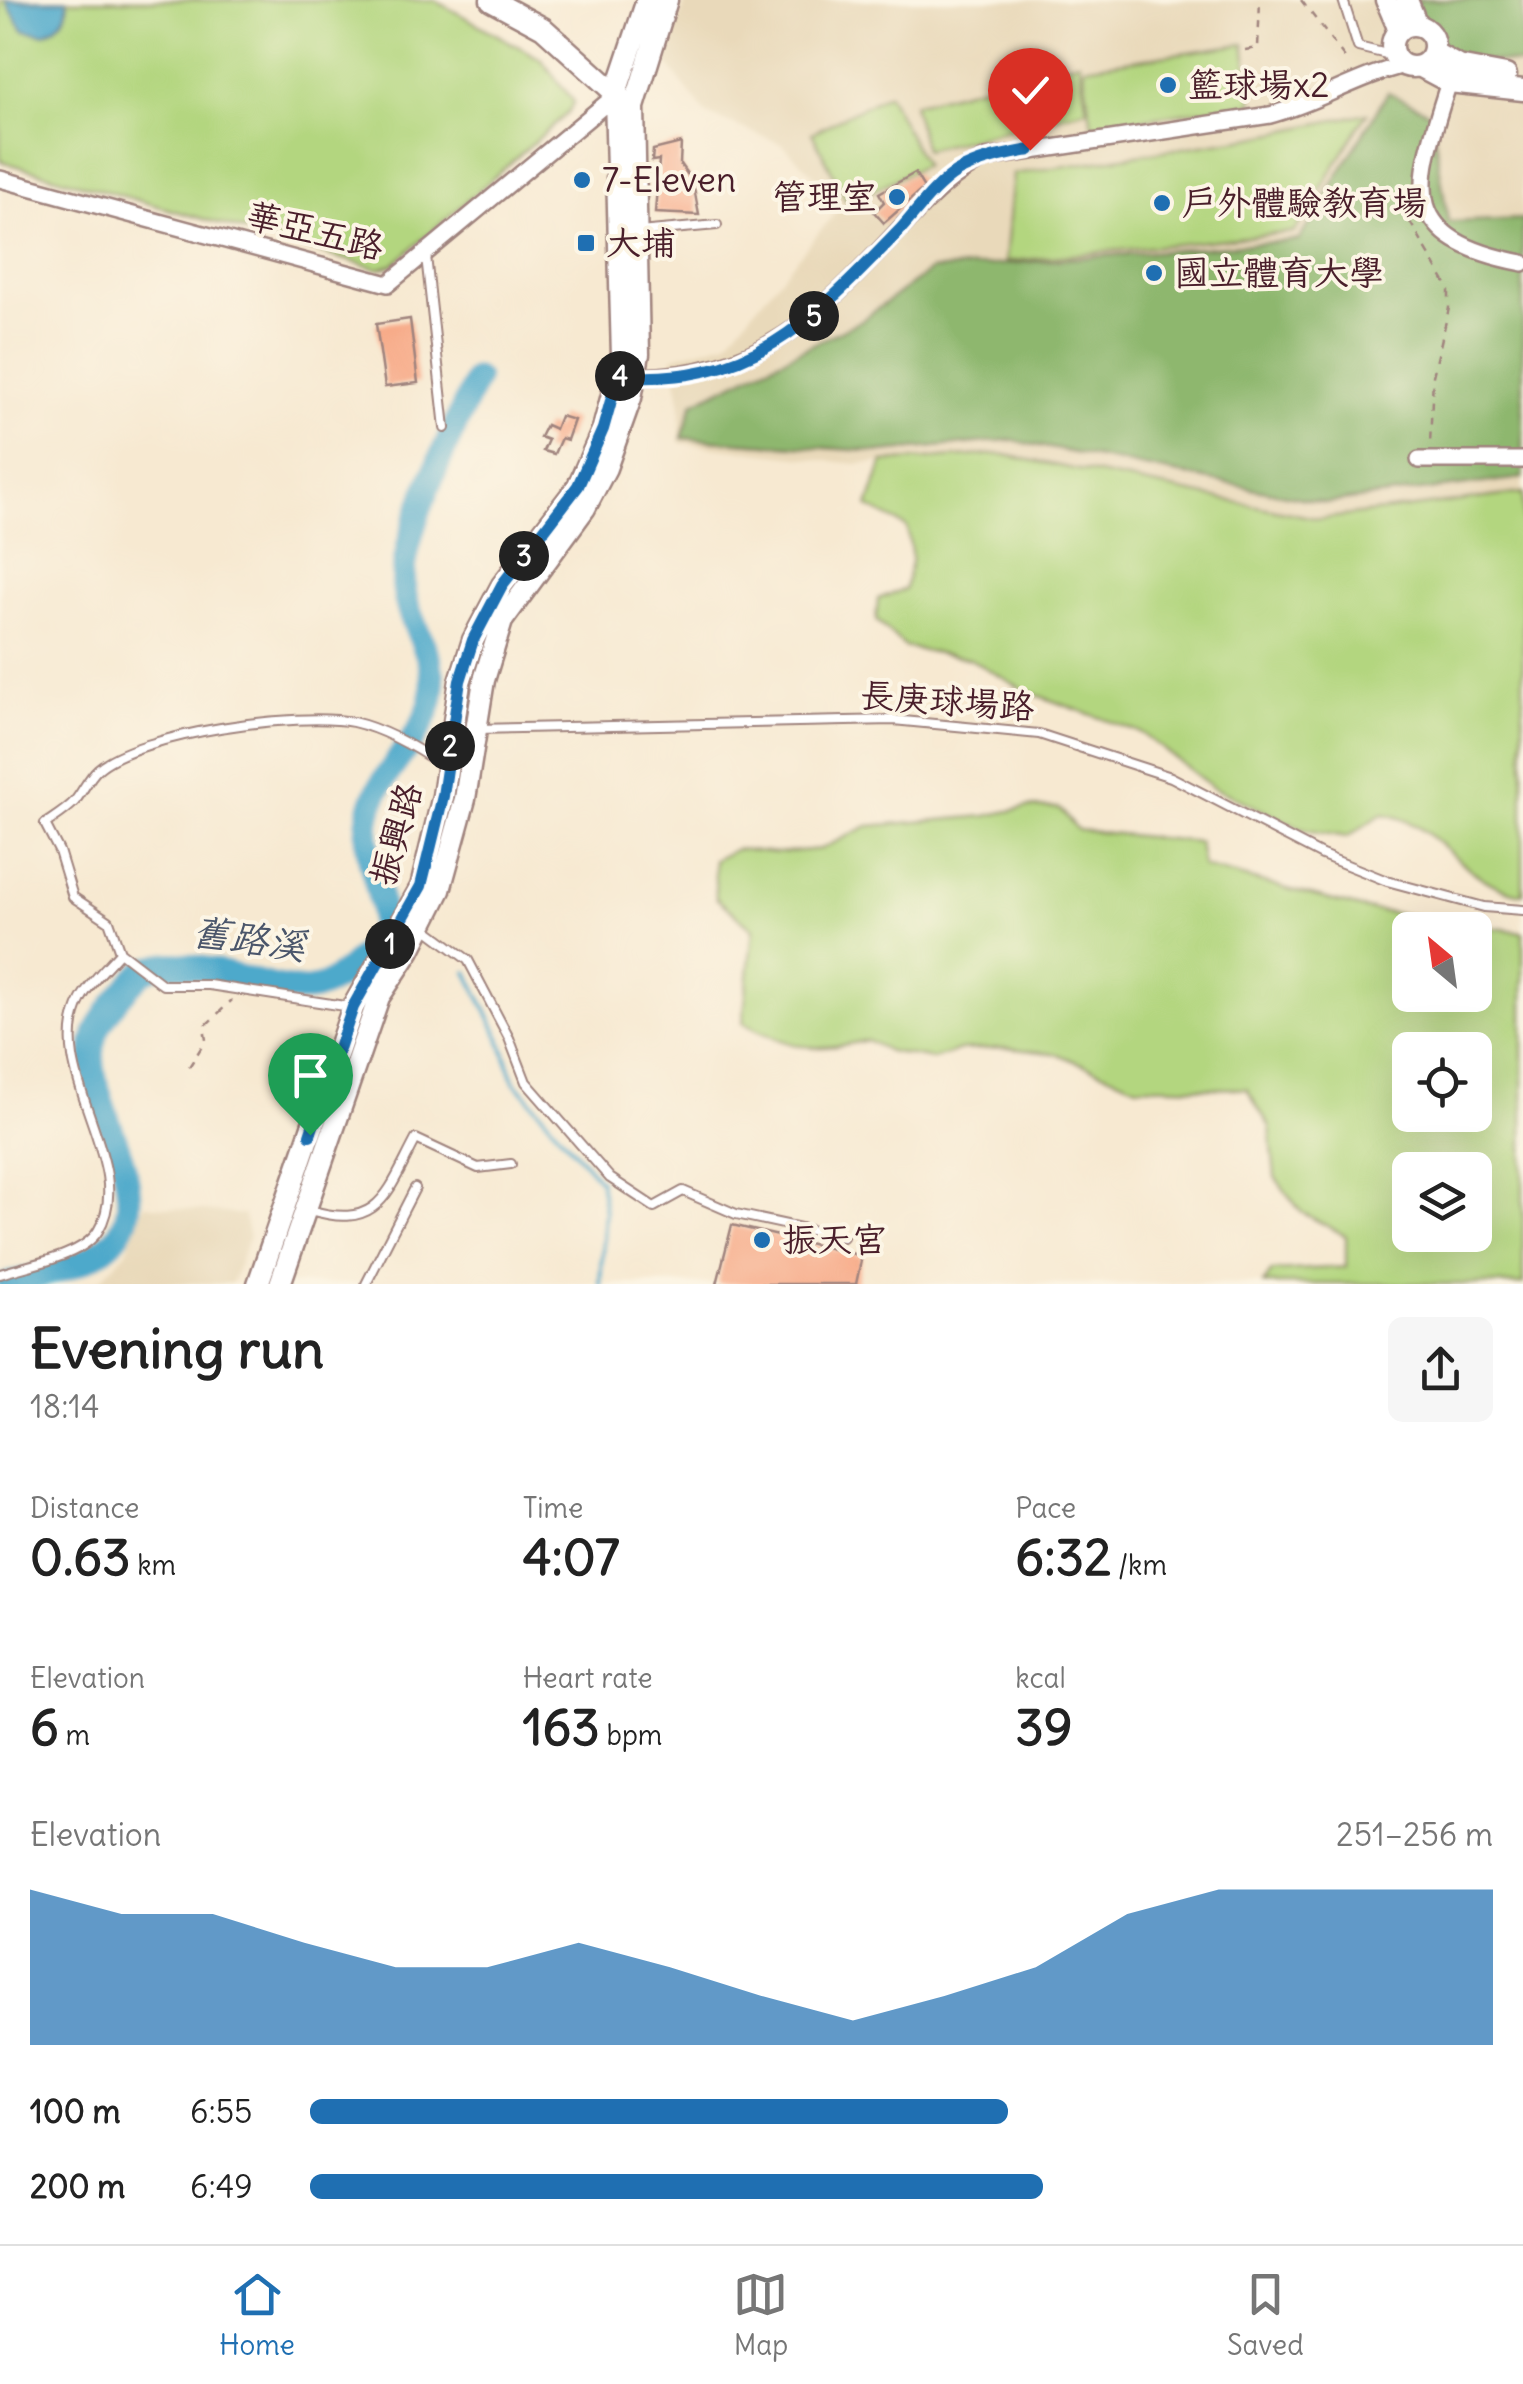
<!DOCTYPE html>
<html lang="en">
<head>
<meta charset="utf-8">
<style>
  :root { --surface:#fff; --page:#f6f6f6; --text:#222; --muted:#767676; --line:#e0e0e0; --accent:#1f6fb2 }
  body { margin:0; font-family:Delius,"LXGW WenKai TC",sans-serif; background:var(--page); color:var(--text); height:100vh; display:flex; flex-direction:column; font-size:38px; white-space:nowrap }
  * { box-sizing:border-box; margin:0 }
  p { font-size:32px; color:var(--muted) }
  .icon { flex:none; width:55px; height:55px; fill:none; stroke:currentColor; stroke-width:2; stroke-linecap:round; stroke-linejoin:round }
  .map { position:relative; height:1284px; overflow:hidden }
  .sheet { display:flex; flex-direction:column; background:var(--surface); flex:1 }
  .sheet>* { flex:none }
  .needle { width:65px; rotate:331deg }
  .fabs { position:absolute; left:1392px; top:912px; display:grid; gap:20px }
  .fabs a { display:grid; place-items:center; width:100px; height:100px; border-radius:15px; background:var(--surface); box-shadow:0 10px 40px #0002; font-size:50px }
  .pin { position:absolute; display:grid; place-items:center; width:85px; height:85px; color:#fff; margin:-102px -42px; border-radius:50% 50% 50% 0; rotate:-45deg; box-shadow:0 0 10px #0007 }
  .pin .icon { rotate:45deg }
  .km { position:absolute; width:50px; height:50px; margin:-25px; border-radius:50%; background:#222; color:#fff; font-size:28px; line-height:50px; text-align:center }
  .round { display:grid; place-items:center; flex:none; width:105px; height:105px; border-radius:15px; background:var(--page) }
  .overview { display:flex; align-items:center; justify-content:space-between; height:170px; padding:0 30px }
  h1 { font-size:55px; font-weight:700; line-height:75px }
  .metrics { display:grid; grid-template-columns:repeat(3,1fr); gap:15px; height:170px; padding:10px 30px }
  .metrics div { display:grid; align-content:center }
  .metrics b { font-size:50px; font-weight:700 }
  .metrics small { font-size:28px; font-weight:400 }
  .metrics p { font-size:28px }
  .chart { height:280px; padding:20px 30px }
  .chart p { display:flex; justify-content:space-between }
  .chart svg { width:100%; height:180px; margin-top:10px; fill:var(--accent); opacity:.7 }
  ul { padding:0 30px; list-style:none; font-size:32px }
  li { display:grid; grid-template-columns:160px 120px 1fr; align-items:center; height:75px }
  li i { height:25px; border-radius:12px; background:var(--accent) }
  .menu { display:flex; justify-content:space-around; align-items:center; height:140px; border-top:2px solid var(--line); background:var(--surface); font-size:28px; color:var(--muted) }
  .menu a { display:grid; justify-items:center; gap:5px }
  .menu .selected { color:var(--accent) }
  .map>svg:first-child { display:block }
  .built { fill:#e9d9ba }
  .green { fill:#b3d67f; stroke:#7e7a55; stroke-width:2.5; fill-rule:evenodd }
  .forest { fill:#8eb76e; stroke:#6c6b4c; stroke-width:2.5 }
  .water { fill:#4da9cb; stroke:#4c647b; stroke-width:2.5 }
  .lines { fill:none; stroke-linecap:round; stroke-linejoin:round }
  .stream { stroke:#4da9cb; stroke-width:4 }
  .river { stroke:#4da9cb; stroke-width:25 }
  .building { fill:#f7ab89 }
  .service-casing { stroke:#a0847e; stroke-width:12 }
  .minor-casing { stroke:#a0847e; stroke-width:20 }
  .tertiary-casing { stroke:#a0847e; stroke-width:25 }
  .path { stroke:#a0847e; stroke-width:2.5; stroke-dasharray:8 8; stroke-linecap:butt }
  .service { stroke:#fff; stroke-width:8 }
  .minor { stroke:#fff; stroke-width:15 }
  .tertiary { stroke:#fff; stroke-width:20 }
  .route-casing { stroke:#fff; stroke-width:20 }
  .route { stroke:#1f6fb2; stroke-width:12 }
  .poi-dot { fill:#1f6fb2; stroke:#fcf5e5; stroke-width:4 }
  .labels { text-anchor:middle; stroke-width:8; stroke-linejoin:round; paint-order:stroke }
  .poi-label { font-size:35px; fill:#4a1f2b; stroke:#fcf5e5; text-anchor:start }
  .street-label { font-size:35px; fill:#4a1f2b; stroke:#fcf5e5 }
  .water-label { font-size:38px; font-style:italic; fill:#4b566b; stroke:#fcf5e5 }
</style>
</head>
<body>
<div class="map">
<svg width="1523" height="1284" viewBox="0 0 1523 1284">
  <rect width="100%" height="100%" fill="#fcf5e5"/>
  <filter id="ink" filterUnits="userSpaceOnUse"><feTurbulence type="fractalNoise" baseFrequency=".01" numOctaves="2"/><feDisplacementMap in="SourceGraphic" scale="20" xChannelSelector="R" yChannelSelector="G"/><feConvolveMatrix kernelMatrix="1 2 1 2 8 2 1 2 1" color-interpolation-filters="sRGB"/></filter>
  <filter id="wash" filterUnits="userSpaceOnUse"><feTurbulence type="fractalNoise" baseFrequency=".0048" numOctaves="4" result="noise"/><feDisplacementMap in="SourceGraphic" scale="40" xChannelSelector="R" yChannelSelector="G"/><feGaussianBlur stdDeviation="2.25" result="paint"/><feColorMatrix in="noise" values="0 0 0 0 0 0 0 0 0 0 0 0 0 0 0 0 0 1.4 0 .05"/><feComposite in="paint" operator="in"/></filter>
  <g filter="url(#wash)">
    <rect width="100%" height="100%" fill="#f7e9d1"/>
    <path class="built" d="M686 0H1523V493L1320 519 1000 454 856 464 680 443 681 405 672 357 727 342 843 204 782 144 706 114 665 61Z
      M144 1205 244 1215 249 1237 231 1284H86L98 1282 126 1253Z"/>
    <path class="green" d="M0 0H434L541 59 574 102 569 112 393 265 378 269 0 161Z
      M1244 44 1253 103 1092 126 1083 67Z
      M1079 61 1087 109 925 150 913 104Z
      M888 94 924 165 848 203 812 133Z
      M1367 113 1295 232 1005 262 1013 174 1260 136Z
      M1000 454 1320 519 1523 493V894C1461 884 1439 821 1382 814L1347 837 1305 830 1212 787 1142 733 1028 692 970 659 905 647 876 620 878 599 905 589 912 558 907 527 868 507 883 462Z
      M1028 807 1059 808 1078 830 1199 842 1203 867 1365 909 1523 932V1284H1263L1272 1271 1346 1267V1236L1301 1212 1275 1177 1270 1127 1247 1089 1137 1086 1057 1054 1007 1048 960 1050 933 1059 888 1051 867 1040C812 1054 793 1048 743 1023L753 929 716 898 714 860 736 849 777 853 821 849 868 826 986 816ZM1410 930H1475V995H1410ZM1410 1050H1475V1115H1410ZM1410 1170H1475V1235H1410Z"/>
    <path class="forest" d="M1416 0H1523V64L1457 59 1424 26Z
      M1388 92 1431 113 1448 222 1523 219V478L1326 503 1009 440 882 452 682 438 693 403 862 320 931 270 1299 240Z"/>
    <path class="water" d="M5 0H67C70 18 58 27 44 34L23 30Z"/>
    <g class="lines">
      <path class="stream" d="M467 972 499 1036 514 1081 600 1181 605 1211 600 1284"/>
      <path class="river" d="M9 1284C40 1275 74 1270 102 1250 178 1197 65 1091 99 1027 107 1011 128 985 142 973 176 946 265 993 306 990 335 988 361 958 380 939 389 899 367 871 367 834 366 777 423 746 432 697 439 656 408 627 404 588 399 533 454 432 476 379"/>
    </g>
    <g id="blocks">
      <path class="building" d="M681 143 680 164 693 182 699 215 655 213 659 160 652 161 653 150Z
        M915 173 924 188 884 223 874 212 884 202 879 193Z
        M410 319 418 383 385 387 376 324Z
        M560 416 574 420 567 440 561 438 554 454 543 451 548 440 540 437 546 425 555 429Z
        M732 1225 862 1256 856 1284H717Z"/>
    </g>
  </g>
  <g filter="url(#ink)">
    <use href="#blocks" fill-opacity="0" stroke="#a0847e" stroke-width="2.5"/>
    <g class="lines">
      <g class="service-casing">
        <path id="service" d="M1343 0 1358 47 1395 56
          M639 232 717 225
          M426 256 445 428
          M478 729 893 720 1039 734 1171 777 1322 855 1387 881 1484 907 1523 910
          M425 928 468 960 509 1038 526 1082 610 1178 654 1207 683 1191 736 1214 843 1237
          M120 952 163 985H209L351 1007
          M310 1210C380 1231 387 1193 416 1139L478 1168 511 1164
          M0 1274C27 1265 82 1257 98 1231 139 1164 42 1072 81 999 90 982 107 967 120 952L109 921 73 897 59 851 45 824C55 817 67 810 75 801 83 791 89 777 98 769 139 733 300 711 353 722 384 729 417 748 443 766
          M366 1284 415 1188"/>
      </g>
      <g class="minor-casing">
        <path id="minor" d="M1449 82C1418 181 1392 238 1523 263
          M0 179 388 284 615 96
          M636 377C763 375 817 317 899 230 927 201 949 176 986 158L1270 115C1317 103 1358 76 1405 65
          M1419 460H1523"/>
      </g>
      <g class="tertiary-casing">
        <path id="tertiary" d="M491 0 543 28 624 101
          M1386 0 1399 30
          M1407 0 1417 25
          M1392 46a21 21 0 1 1 42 0a21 21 0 1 1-42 0Z
          M1433 52 1458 66 1506 75
          M1419 66 1449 82 1523 90
          M258 1284 353 1007 421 887 443 796 460 681 473 640 502 585 578 486 603 429 622 357 615 96 647 0
          M280 1284 379 997 410 950 440 890 465 799 484 680 502 621 585 508 606 468 631 398 639 354 634 107 667 0"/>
      </g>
      <path class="path" d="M1301 0 1346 59 1350 55
        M1245 50 1258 48 1260 0
        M1414 211 1406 215 1449 289V308L1433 376 1430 445
        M189 1067 206 1040 204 1027 232 1000"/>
      <use href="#service" class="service"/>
      <use href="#minor" class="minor"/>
      <use href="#tertiary" class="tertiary"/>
    </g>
  </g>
  <g class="lines" filter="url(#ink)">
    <g class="route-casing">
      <path id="route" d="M310 1135 353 1007 421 886 443 796 460 681 473 640 502 585 578 486 603 429 618 376C752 387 813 320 898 232 916 213 934 186 957 172 980 159 1004 155 1030 150"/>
    </g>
    <use href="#route" class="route"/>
  </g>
  <g class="poi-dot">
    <circle cx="1168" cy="85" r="10"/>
    <circle cx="582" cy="180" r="10"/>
    <circle cx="897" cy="197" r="10"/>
    <circle cx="1162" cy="203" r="10"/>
    <rect x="576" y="233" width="20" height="20" rx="5"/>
    <circle cx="1154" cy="273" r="10"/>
    <circle cx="762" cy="1240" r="10"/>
  </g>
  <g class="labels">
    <g class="poi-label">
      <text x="1188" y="97">籃球場x2</text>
      <text x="602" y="192">7-Eleven</text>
      <text x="877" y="209" text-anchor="end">管理室</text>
      <text x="1182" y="215">戶外體驗教育場</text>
      <text x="606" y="255">大埔</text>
      <text x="1174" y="285">國立體育大學</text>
      <text x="782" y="1252">振天宮</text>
    </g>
    <g class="street-label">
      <text transform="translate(315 231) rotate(14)" y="12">華亞五路</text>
      <text transform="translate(947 701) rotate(4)" y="12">長庚球場路</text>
      <text transform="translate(396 834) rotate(-74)" y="12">振興路</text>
    </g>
    <g class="water-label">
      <text transform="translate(249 939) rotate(8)" y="13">舊路溪</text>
    </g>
  </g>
</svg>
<div class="fabs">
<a><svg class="needle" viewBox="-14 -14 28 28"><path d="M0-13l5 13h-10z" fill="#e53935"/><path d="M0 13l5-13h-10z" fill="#767676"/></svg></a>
<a><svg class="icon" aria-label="locate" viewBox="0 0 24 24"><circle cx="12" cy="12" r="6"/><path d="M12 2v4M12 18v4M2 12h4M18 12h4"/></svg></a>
<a><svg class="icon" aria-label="layers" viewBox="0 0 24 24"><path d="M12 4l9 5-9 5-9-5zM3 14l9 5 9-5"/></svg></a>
</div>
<div class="pin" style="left:310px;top:1135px;background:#1e9e55"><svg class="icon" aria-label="arrive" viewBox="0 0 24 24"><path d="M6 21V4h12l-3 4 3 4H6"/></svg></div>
<div class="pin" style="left:1030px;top:150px;background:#d93025"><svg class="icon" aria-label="check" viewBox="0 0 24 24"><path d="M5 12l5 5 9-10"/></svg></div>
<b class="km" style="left:390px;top:944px">1</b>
<b class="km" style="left:450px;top:746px">2</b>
<b class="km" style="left:524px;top:556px">3</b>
<b class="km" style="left:620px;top:376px">4</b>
<b class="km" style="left:814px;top:316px">5</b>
</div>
<section class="sheet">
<div class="overview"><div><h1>Evening run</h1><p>18:14</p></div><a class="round"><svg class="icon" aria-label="share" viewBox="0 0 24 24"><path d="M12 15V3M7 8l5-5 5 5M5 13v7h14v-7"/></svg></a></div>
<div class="metrics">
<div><p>Distance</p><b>0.63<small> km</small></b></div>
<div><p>Time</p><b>4:07</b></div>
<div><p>Pace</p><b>6:32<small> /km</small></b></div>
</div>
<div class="metrics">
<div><p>Elevation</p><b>6<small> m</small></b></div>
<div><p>Heart rate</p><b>163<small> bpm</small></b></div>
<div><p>kcal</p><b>39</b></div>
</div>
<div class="chart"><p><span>Elevation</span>251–256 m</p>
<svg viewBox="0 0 160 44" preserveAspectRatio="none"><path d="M0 44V6L10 12L20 12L30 19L40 25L50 25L60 19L70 25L80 32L90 38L100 32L110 25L120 12L130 6L140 6L150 6L160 6V44z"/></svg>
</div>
<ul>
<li><b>100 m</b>6:55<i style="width:59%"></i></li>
<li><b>200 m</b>6:49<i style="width:62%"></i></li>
</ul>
</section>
<nav class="menu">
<a class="selected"><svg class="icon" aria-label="home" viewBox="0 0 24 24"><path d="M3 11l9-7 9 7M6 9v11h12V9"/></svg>Home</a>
<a><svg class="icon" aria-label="map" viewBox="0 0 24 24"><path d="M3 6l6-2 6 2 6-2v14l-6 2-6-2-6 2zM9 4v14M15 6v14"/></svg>Map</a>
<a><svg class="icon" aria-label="saved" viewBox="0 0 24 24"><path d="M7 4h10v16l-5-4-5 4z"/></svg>Saved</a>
</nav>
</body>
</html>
